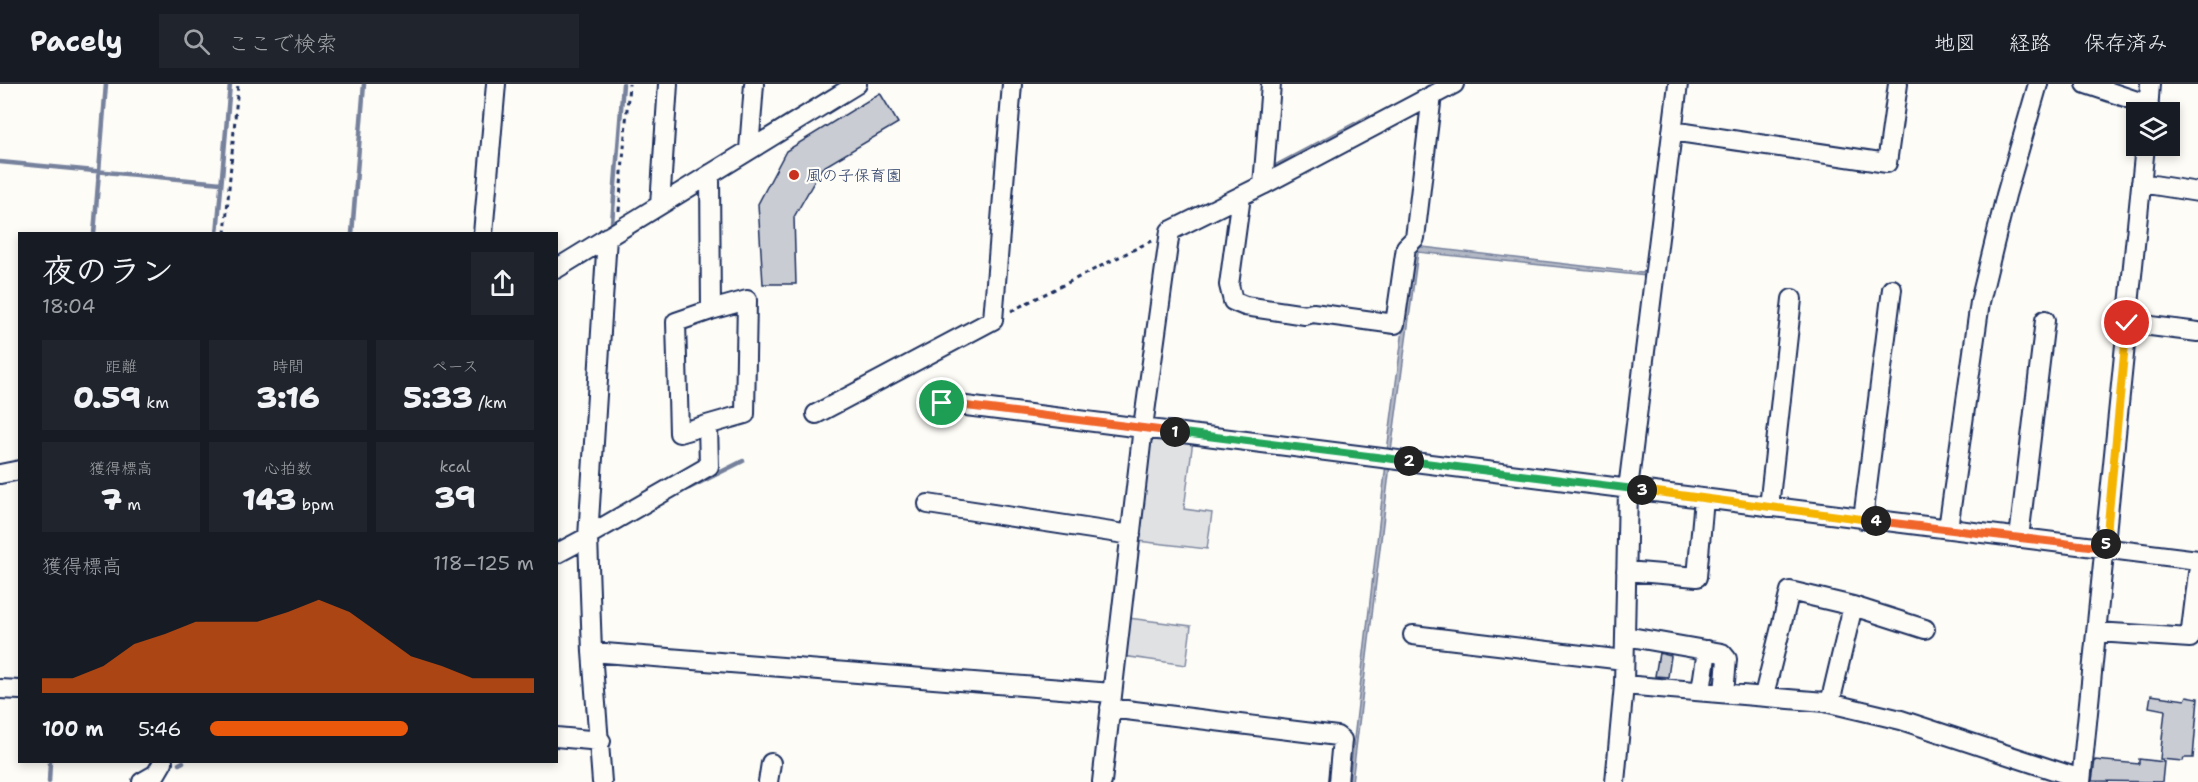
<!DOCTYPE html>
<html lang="ja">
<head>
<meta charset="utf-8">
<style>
  :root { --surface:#171b24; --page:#20242c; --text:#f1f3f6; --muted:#9ea1a6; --line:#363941; --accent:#ea580c }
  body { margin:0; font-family:"Shantell Sans","Klee One",sans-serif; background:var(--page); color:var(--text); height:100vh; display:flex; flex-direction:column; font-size:22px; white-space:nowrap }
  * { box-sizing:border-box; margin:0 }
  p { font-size:20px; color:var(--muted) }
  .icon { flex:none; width:33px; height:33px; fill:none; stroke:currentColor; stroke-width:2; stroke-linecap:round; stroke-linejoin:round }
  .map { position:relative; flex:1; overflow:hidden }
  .drawer { position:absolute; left:18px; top:148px; width:540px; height:531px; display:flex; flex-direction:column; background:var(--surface); border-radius:0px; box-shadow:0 3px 9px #0003 }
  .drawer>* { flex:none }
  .buttons { position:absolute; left:2126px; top:18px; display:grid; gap:12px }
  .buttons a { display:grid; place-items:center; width:54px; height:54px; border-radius:0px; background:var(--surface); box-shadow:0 3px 9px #0003; font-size:30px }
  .pin { position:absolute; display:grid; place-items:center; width:51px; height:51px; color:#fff; margin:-26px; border:3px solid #fff; border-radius:50%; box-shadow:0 2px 6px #0007 }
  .km { position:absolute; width:30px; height:30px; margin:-15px; border-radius:50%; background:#222; color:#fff; font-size:16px; line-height:30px; text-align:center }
  .round { display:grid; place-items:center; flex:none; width:63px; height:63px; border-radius:0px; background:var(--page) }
  .summary { display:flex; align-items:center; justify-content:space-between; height:102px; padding:0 24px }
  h1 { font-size:33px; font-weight:800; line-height:45px }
  .figures { display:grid; grid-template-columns:repeat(3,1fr); gap:9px; height:102px; padding:6px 24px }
  .figures div { display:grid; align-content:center; border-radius:0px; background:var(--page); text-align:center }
  .figures b { font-size:30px; font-weight:800 }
  .figures small { font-size:16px; font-weight:400 }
  .figures p { font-size:16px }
  .chart { height:168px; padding:12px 24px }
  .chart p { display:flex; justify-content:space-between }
  .chart svg { width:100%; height:108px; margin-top:6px; fill:var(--accent); opacity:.7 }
  ul { padding:0 24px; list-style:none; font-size:20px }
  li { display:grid; grid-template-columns:96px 72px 1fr; align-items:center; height:45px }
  li i { height:15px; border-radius:8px; background:var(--accent) }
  header { display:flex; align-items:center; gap:36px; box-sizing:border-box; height:84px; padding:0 30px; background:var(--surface); border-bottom:2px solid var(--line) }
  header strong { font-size:28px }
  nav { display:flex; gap:33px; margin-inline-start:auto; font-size:21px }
  .search { width:420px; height:54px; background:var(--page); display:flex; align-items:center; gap:15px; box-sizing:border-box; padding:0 21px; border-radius:0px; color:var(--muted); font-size:22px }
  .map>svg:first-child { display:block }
  .green { fill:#e0e1e3; stroke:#7e88a0; stroke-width:1.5 }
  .water { fill:#b3b8c5; stroke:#76819c; stroke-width:1.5 }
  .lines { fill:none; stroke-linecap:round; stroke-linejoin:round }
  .stream { stroke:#76819c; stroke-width:4.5 }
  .building { fill:#c9ccd3; stroke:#1b2f5e; stroke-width:1.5 }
  .minor-casing { stroke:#1b2f5e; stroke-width:22 }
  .path { stroke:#1b2f5e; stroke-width:3; stroke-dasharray:4.5 4.5; stroke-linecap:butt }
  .minor { stroke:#fdfcf7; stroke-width:18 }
  .split-1-casing { stroke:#fff; stroke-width:12 }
  .split-2-casing { stroke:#fff; stroke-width:12 }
  .split-3-casing { stroke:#fff; stroke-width:12 }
  .split-4-casing { stroke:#fff; stroke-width:12 }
  .split-5-casing { stroke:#fff; stroke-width:12 }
  .split-6-casing { stroke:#fff; stroke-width:12 }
  .split-1 { stroke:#f0652b; stroke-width:8 }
  .split-2 { stroke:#22a559; stroke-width:8 }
  .split-3 { stroke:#22a559; stroke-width:8 }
  .split-4 { stroke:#f5b400; stroke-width:8 }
  .split-5 { stroke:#f0652b; stroke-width:8 }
  .split-6 { stroke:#f5b400; stroke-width:8 }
  .poi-dot { fill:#c8321e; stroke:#fdfcf7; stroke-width:2 }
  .labels { text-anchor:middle; stroke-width:4.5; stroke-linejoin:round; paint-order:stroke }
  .poi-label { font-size:16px; fill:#1b2f5e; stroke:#fdfcf7; text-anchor:start }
</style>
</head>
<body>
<header>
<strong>Pacely</strong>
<div class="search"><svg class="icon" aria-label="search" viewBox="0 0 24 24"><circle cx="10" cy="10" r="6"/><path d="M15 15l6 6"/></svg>ここで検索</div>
<nav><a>地図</a><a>経路</a><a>保存済み</a></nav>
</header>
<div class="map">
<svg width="2198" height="698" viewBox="0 0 2198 698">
  <rect width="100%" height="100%" fill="#fdfcf7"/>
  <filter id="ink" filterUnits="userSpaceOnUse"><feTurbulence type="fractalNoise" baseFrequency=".0167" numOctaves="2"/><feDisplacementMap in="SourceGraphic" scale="12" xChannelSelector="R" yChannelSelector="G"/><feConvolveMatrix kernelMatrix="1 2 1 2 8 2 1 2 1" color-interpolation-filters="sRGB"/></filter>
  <g filter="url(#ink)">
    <path class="green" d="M1152 351 1193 356 1184 425 1212 429 1207 465 1138 457Z
      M1128 534 1191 542 1186 581 1123 572Z"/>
    <path class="water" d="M1369 31 1370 34 1272 87 1271 83Z
      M1414 162 1642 189 1647 185 1646 192 1418 168 1391 367H1387Z
      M1386 380 1390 381 1352 698H1349Z"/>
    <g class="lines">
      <path class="stream" d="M0 78 221 99
        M612 139 623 0
        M94 150 106 0
        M217 150 230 0
        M352 150 364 0
        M689 404 743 377
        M179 680 183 678
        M49 698 50 678"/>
    </g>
    <path class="building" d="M880 9 898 39 822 84 794 133 796 200H763L758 120 786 67Z
      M1659 569 1671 572 1668 593 1655 592Z
      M2151 611 2185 616 2187 612 2198 614 2193 674H2184L2183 677 2160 675 2165 626 2149 623Z
      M2139 675 2164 678 2162 698 2092 697 2095 676 2139 680Z"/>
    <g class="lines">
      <g class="minor-casing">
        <path id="minor" d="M2086 0 2149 21
          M2148 28 2150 0
          M1672 47 1887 79 1898 0
          M749 66 754 0
          M710 90 711 226 676 238 679 349 745 330 747 216 711 226
          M2141 99 2198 108
          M1263 101 1271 0
          M1241 112 1229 201 1233 217 1245 222 1305 231 1313 229 1395 240 1406 163 1415 154 1432 11
          M660 121 668 0
          M483 150 496 0
          M556 185 857 0
          M2127 239 2198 248
          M942 319 2198 476
          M816 330 993 236 1012 0
          M0 390 20 386
          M928 420 1131 451
          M1769 423 1792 215
          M1863 435 1892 205
          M1948 445 1980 218 2006 111 2038 0
          M589 451 709 382 708 341
          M2019 454 2045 236
          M556 470 588 453
          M1626 487 1697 493 1704 415
          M2097 548 2190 554 2198 489
          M1413 551 1624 576
          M1625 552 1722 569 1727 575 1724 609
          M592 568 1112 609
          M1624 601 1825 618 1901 636 2081 695
          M0 605 20 606
          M1701 607 1707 566
          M1764 611 1790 507 1853 522 1925 545
          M1830 619 1853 522
          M1110 624 1337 652 1342 656 1338 698
          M556 653 601 657
          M142 698 156 690 163 678
          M602 698 592 568 588 453 607 153
          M768 698 771 679
          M1102 698 1143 343 1170 147 1263 101 1454 0
          M1615 698 1624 601 1628 405 1678 0
          M2081 698 2145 62"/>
      </g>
      <path class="path" d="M619 127 629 0
        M225 150 238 0
        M1011 227 1153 156"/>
      <use href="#minor" class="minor"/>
    </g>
  </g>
  <g class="lines" filter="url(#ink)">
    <g class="split-1-casing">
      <path id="split-1" d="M942 319 1175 348"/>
    </g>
    <g class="split-2-casing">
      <path id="split-2" d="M1175 348 1409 377"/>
    </g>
    <g class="split-3-casing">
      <path id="split-3" d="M1409 377 1642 406"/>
    </g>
    <g class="split-4-casing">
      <path id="split-4" d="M1642 406 1876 437"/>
    </g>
    <g class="split-5-casing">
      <path id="split-5" d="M1876 437 2106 464V460"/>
    </g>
    <g class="split-6-casing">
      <path id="split-6" d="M2106 460 2127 239"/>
    </g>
    <use href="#split-1" class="split-1"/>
    <use href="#split-2" class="split-2"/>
    <use href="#split-3" class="split-3"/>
    <use href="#split-4" class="split-4"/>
    <use href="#split-5" class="split-5"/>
    <use href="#split-6" class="split-6"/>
  </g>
  <circle class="poi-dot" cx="794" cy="91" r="6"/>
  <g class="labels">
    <g class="poi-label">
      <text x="806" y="97">風の子保育園</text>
    </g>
  </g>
</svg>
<div class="buttons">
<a><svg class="icon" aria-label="layers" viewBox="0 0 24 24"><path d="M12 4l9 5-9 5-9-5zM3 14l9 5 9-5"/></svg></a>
</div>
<div class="pin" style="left:942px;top:319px;background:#1e9e55"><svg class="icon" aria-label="arrive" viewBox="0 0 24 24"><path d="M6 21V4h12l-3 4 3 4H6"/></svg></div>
<div class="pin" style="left:2127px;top:239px;background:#d93025"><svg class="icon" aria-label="check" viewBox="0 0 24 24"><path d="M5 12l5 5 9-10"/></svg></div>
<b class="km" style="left:1175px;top:348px">1</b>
<b class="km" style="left:1409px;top:377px">2</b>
<b class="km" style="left:1642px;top:406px">3</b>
<b class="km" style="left:1876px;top:437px">4</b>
<b class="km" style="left:2106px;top:460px">5</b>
<section class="drawer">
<div class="summary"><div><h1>夜のラン</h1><p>18:04</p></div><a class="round"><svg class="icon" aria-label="share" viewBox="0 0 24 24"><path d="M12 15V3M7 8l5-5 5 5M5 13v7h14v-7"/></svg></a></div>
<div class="figures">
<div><p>距離</p><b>0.59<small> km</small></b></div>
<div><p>時間</p><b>3:16</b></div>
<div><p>ペース</p><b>5:33<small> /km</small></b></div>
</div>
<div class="figures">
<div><p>獲得標高</p><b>7<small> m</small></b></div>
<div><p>心拍数</p><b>143<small> bpm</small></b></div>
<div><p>kcal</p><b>39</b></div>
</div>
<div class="chart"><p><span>獲得標高</span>118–125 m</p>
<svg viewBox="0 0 160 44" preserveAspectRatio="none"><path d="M0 44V38L10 38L20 33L30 24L40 20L50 15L60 15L70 15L80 11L90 6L100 11L110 20L120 29L130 33L140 38L150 38L160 38V44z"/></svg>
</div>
<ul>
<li><b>100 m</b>5:46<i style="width:61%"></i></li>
</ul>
</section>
</div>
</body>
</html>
